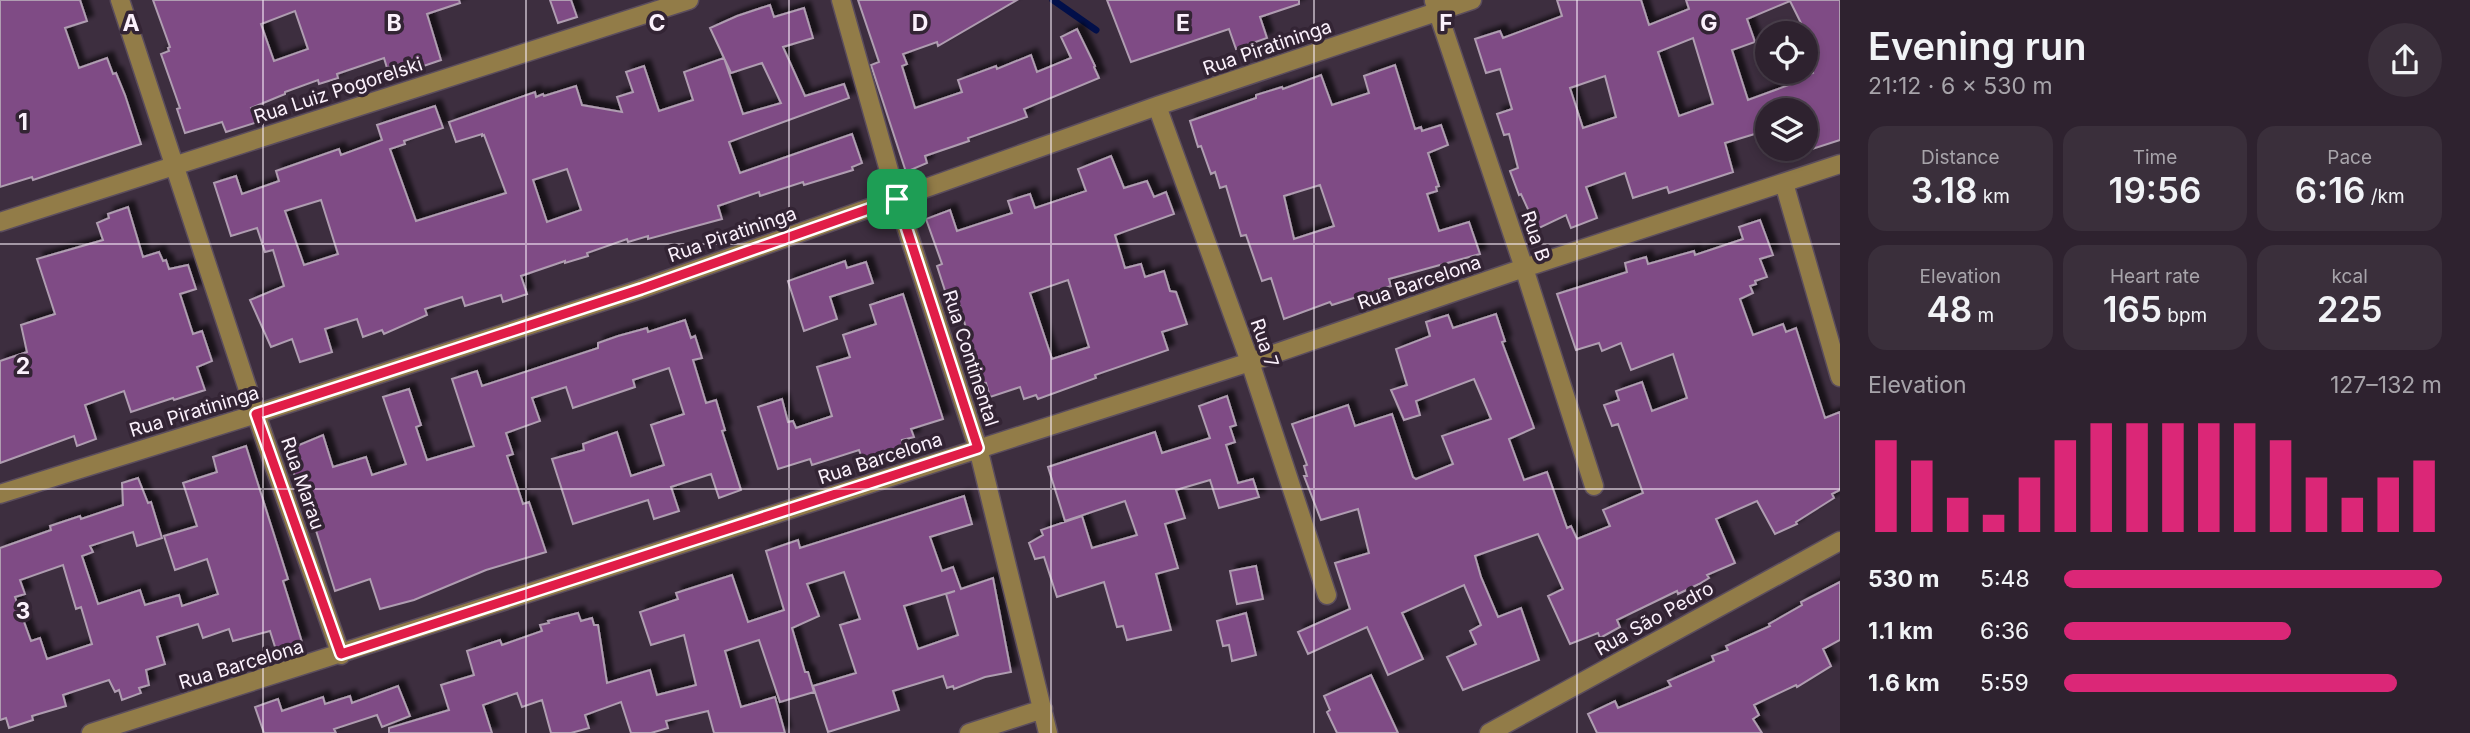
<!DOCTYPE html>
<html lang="en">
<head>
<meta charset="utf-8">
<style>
  :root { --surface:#2e222f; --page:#3a2f3b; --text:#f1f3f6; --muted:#a7a4aa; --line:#493f4b; --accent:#db2777 }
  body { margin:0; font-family:Inter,sans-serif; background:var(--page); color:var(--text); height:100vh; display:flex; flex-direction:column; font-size:26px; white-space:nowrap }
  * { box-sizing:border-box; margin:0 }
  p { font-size:23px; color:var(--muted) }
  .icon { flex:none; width:38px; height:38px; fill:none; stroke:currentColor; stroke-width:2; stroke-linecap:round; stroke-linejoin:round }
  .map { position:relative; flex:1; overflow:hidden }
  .sheet { display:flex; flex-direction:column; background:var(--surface); width:630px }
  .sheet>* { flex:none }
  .tools { position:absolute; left:1755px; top:21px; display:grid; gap:14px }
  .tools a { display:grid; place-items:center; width:63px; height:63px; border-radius:50%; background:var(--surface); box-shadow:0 4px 10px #0003,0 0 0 2px var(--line); font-size:35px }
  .pin { position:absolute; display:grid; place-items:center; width:60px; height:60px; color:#fff; margin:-30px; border-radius:14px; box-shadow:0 4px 10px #0006 }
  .round { display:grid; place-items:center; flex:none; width:74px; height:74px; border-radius:37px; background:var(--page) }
  .head { display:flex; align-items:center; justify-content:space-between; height:119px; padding:0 28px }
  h1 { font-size:38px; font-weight:600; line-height:52px }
  .metrics { display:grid; grid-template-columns:repeat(3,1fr); gap:10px; height:119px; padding:7px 28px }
  .metrics div { display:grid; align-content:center; border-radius:18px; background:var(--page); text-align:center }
  .metrics b { font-size:35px; font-weight:600 }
  .metrics small { font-size:19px; font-weight:400 }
  .metrics p { font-size:19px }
  .chart { height:196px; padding:14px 28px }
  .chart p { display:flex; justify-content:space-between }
  .chart svg { width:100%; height:126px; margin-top:7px; stroke:var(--accent); stroke-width:6 }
  ul { padding:0 28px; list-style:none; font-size:23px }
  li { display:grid; grid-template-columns:112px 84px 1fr; align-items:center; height:52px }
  li i { height:18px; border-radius:9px; background:var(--accent) }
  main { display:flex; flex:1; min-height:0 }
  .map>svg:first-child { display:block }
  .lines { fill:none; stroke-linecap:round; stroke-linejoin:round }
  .stream { stroke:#020f49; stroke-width:7 }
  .building { fill:#7f4b85; stroke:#af9db1; stroke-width:2; fill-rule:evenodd; filter:url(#shadow) }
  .minor-casing { stroke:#5b4d5d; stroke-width:21 }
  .minor { stroke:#927c48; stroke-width:18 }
  .route-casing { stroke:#fff; stroke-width:14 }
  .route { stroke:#e11d48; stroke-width:9 }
  .grid { fill:none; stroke:#fbf1fc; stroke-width:2; stroke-opacity:0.55 }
  .labels { text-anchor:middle; stroke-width:7; stroke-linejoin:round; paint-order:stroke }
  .street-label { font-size:19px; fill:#fbf1fc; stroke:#332434 }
  .grid-label { font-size:23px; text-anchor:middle; font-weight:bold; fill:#fbf1fc; stroke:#332434; stroke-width:7; stroke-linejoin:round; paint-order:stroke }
</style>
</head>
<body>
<main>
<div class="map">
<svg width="1840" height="733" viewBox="0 0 1840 733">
  <defs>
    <filter id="shadow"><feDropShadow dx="6" dy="-6" stdDeviation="2" flood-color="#0009"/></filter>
  </defs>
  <rect width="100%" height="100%" fill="#3d2e3f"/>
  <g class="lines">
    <path class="stream" d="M1053 0 1096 30"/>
  </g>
  <path class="building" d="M0 0H80L87 21 65 28 79 68 107 58 113 74 116 73 125 95 141 144 33 180 32 177 0 187Z
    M153 0H459L460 3 427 14 441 60 406 72 404 65 400 67 399 64 387 68 384 58 337 74 338 78 319 84 318 80 285 92V94L251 108 258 122 226 132 222 122 185 133 177 109 180 108 161 54 169 51 168 48 170 47ZM295 11 308 49 274 61 261 24Z
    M550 0H571L577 17 558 23Z
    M858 0H1017L938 46 937 42 903 54 907 64 902 66 915 108 962 92 958 80 996 66 997 69 1031 55 1037 72 1071 58 1061 37 1077 29 1095 66 1094 67 1099 78 1024 109 1027 117 968 138 969 141 925 156 927 163 906 172 871 65 879 62Z
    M1107 0H1299V4L1260 17 1267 38 1236 49 1229 29 1131 62Z
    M1557 0H1641L1649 25 1689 9 1686 0H1840V140L1809 150 1806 140V110H1768V130L1725 143 1733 172 1669 193 1667 187 1633 198 1625 173 1586 187 1597 218 1571 228 1566 215 1537 229 1521 194 1519 195 1510 171 1518 168 1509 134 1504 135 1497 114 1512 109 1500 69 1486 73 1475 39 1500 31 1503 38 1562 16ZM1790 1 1806 33V51L1813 73 1796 79 1797 82 1748 100 1732 50 1755 42 1747 19ZM1693 38 1713 104 1679 116 1658 52ZM1605 76 1616 117 1583 128 1570 88Z
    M770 5 774 17 804 8 813 38 783 47 805 96 844 84 849 98 729 142 740 173 852 134 862 163 852 167 853 170 804 185 803 182 760 196 759 192 718 206 722 219 648 239V236L628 242 627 239 587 253 588 256 565 263V261L521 276 527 294 503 302 501 295 465 306 462 297 425 309 427 315 384 334 382 330 363 337 357 319 325 329 332 352 300 362 292 339 271 347 250 300 284 286 273 250 265 252 257 228 231 236 214 183 236 176 242 194 279 181 276 171 339 149 341 155 382 140 377 125 435 106 443 128 404 141 405 144 390 149 416 221 506 193 484 135 482 136V134L456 142 449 122 535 92 536 97 543 94 544 96 576 86 582 105 622 112 617 97 633 92 626 72 644 66 659 111 693 100 684 72 724 58 710 28 737 16ZM724 58 731 73 762 63 781 103 743 114ZM567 169 581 210 547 222 533 180ZM321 200 338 254 304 265 285 211Z
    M1395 65 1415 129 1421 127 1422 131 1441 125 1448 145 1428 153 1439 186 1436 187 1437 191 1427 194 1439 231 1469 222 1480 254 1389 279 1391 286 1332 305 1330 302 1284 319 1271 278 1262 281 1246 235 1241 236 1226 186 1220 188 1215 172 1211 174 1201 146 1198 147 1190 121 1256 98V95L1282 87 1283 89 1321 75 1332 105 1369 93 1364 76ZM1320 185 1334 226 1294 239 1284 196Z
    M1111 156 1124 188 1147 181 1154 197 1166 192 1174 214 1115 235 1125 268 1141 264 1145 277 1164 271 1170 291 1176 292 1187 324 1162 332 1168 350 1095 375 1096 378 1038 399 1036 395 1024 399 1020 387 990 397 986 383 982 384 958 300 949 303 937 266 942 264 926 219 950 210 957 231 1012 213 1008 201 1030 194 1035 208 1086 191 1078 169ZM1068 280 1089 347 1052 359 1030 293Z
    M128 207 143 257 159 252 163 261 166 260 169 269 188 265 196 289 180 294 193 334 202 331 212 361 197 367 205 390 174 400 173 398 131 412 124 391 85 405 96 439 77 446 74 436 0 463V361L27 352 21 325 55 314 37 259 103 240 97 223 109 218 108 214Z
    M1760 220 1773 255 1760 259 1767 277 1755 281 1756 284 1750 286 1753 293 1740 299 1753 335 1783 324 1786 332 1796 328 1825 418 1840 412V490L1832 494 1834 498 1796 522 1797 524 1775 534 1757 501 1716 519 1735 563 1707 575 1709 578 1699 584 1678 594 1677 591 1617 620 1620 627 1600 638 1598 633 1570 644 1548 596 1563 589 1538 534 1475 556 1481 577 1498 617 1521 608 1539 660 1463 690 1447 657 1476 644 1470 631 1481 625 1464 585 1402 613 1423 659 1388 675 1367 627 1308 654 1298 632 1350 609 1335 563 1369 553 1358 509 1321 520 1304 476H1307L1304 466 1307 465 1292 424 1348 405 1355 426 1392 414 1413 477 1416 479 1453 464 1442 436 1491 419 1474 379 1416 401 1420 415 1404 420 1391 390 1407 385 1396 349 1430 336 1426 322 1448 315 1453 328 1496 314 1505 341 1502 342 1533 425 1534 428 1509 439 1524 480 1547 472 1567 528 1571 526 1577 539 1610 526 1603 510 1643 493 1618 424 1612 426 1604 405 1619 400 1616 391 1642 382 1652 411 1687 398 1673 354 1631 370 1621 343 1602 351 1599 343 1576 350 1557 294 1627 272 1625 263 1646 257 1648 264 1694 251 1695 255 1743 239 1739 227Z
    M845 261 847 268 866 262 873 283 830 297 837 319 804 331 788 281Z
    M903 294 943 419 911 429 914 437 902 440 905 450 883 456 885 463 866 470 859 450 812 465 810 459 778 469 758 407 782 399 788 422 793 421 796 428 832 416 817 367 850 357 843 335 876 324 870 305Z
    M685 320 691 338 695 336 702 358 693 360 706 403 716 400 725 430 722 431 741 490 719 498 711 474 671 487 679 511 654 519 648 500 573 524 552 459 584 450 583 444 617 432 631 476 664 465 651 425 684 414 669 368 633 380 635 387 573 408 566 387 532 398 540 421 506 433 513 454 507 456 523 504 529 502 546 552 486 570 414 600 380 609 370 579 335 591 302 486 298 487 287 450 323 435 333 467 366 457 372 475 406 464 383 397 409 389 421 425 416 427 427 460 474 446 452 379 477 371 482 386 598 348V343L618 336 647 328 648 332Z
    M1227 396 1236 425 1230 427 1235 442 1226 445 1238 483 1253 479 1259 497 1219 508 1210 480 1176 490 1185 518 1165 524 1178 568 1156 574 1171 630 1127 640 1123 626 1117 627 1104 582 1057 597 1044 557 1035 559 1029 543 1043 535 1041 530 1082 516 1092 548 1137 535 1125 501 1065 521 1048 467 1155 432 1162 453 1210 438 1199 406Z
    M246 446 288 579 283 581 302 642 276 650 270 631 233 641 229 629 203 638 198 624 157 637 165 664 146 670 149 685 139 688 141 693 122 700 119 690 115 692 109 680 63 695 66 706 32 716 33 720 9 728 6 718 0 720V548L51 530 50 526 80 516 81 519 123 505 122 483 138 478 148 503 151 502 162 538 137 546 133 532 90 546 93 552 82 556 98 604 140 590 145 605 179 595 182 606 218 594 207 559 175 570 164 536 197 526 183 483 217 472 213 457ZM63 565 76 609 81 607 92 644 47 659 40 638 31 641 15 597 25 594 20 580Z
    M964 496 972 524 930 537 942 571 953 567 961 589 993 578 1011 672 985 677 954 689 953 686 947 688 943 676 893 691 899 710 828 732 813 686 856 673 840 625 860 619 844 572 807 584 819 616 792 628 805 672H808L814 692 780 702 759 640 725 651 741 707 775 697 785 733H714L708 711 666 721 668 728 651 733H631L621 702 585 715 589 728 571 733H551L542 700 522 707 517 693 483 705 492 733H389V728L449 710 441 685 474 675 467 651 500 640 502 645 542 631 540 625 549 623 548 621 578 613 581 621 592 618 594 625H598L607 683 650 670 657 695 696 685 684 635 651 645 640 612 678 599 676 593 732 575 748 622 784 610 766 551 798 540 800 548ZM955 591 946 594 958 635 918 649 904 606Z
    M1256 566 1263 599 1237 604 1230 571Z
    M1840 582V640L1823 649 1831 666 1797 687 1796 685 1754 705 1759 715 1753 719 1762 733H1597L1588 714 1615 701 1618 708 1671 686 1668 681 1714 661 1712 656 1728 650 1726 646 1770 626 1769 624 1802 605 1801 602Z
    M1246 613 1256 655 1232 661 1229 645 1223 646 1217 621Z
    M1371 675 1398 733H1337L1327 712 1330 710 1324 696Z
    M398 686 410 716 382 727 377 715 334 729 336 733H264L255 707 278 699 282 711 323 697 325 704 350 696 352 703Z"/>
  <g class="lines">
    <g class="minor-casing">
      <path id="minor" d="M120 0 256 414 341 655
        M841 0 897 199 978 448 1048 733
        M1434 1 1524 268 1594 486
        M1157 106 1250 362 1327 595
        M1784 183 1840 377
        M0 222 689 0
        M0 494 256 414 641 289 1157 106 1472 0
        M91 733 1250 362 1524 268 1840 164
        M969 733 1043 709
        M1489 733 1840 541"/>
    </g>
    <use href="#minor" class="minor"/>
  </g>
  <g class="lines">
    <g class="route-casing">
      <path id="route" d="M897 199 978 448 341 654 256 414 641 289Z"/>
    </g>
    <use href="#route" class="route"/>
  </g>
  <path class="grid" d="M263 0V733M526 0V733M789 0V733M1051 0V733M1314 0V733M1577 0V733M0 244H1840M0 489H1840"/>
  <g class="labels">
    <g class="street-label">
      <text transform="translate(1267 47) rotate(-19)" y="7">Rua Piratininga</text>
      <text transform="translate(338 90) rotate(-18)" y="7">Rua Luiz Pogorelski</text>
      <text transform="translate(732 234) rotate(-19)" y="7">Rua Piratininga</text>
      <text transform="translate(1536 236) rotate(71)" y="7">Rua B</text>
      <text transform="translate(1419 282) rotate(-19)" y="7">Rua Barcelona</text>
      <text transform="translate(1265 343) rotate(71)" y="7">Rua 7</text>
      <text transform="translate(971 358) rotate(72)" y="7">Rua Continental</text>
      <text transform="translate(194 411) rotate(-17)" y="7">Rua Piratininga</text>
      <text transform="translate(880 458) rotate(-18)" y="7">Rua Barcelona</text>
      <text transform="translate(303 483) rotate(71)" y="7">Rua Marau</text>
      <text transform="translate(1654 618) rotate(-29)" y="7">Rua São Pedro</text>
      <text transform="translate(241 664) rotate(-17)" y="7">Rua Barcelona</text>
    </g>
  </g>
  <g class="grid-label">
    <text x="131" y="31">A</text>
    <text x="394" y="31">B</text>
    <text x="657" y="31">C</text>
    <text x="920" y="31">D</text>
    <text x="1183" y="31">E</text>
    <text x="1446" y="31">F</text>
    <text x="1709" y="31">G</text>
    <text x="23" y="130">1</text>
    <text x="23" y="374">2</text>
    <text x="23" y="619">3</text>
  </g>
</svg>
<div class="tools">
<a><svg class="icon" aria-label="locate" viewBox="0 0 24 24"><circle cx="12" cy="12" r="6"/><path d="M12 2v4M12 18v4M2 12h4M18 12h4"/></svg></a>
<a><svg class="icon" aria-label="layers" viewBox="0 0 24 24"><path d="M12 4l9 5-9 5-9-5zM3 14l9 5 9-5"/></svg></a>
</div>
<div class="pin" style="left:897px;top:199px;background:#1e9e55"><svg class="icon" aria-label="arrive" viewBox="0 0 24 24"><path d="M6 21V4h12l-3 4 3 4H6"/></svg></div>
</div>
<section class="sheet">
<div class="head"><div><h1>Evening run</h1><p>21:12 · 6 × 530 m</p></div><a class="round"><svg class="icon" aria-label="share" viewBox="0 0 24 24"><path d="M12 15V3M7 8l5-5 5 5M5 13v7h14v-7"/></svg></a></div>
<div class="metrics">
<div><p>Distance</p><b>3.18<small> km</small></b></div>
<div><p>Time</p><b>19:56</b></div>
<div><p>Pace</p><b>6:16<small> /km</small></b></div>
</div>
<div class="metrics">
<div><p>Elevation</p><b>48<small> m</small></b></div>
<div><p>Heart rate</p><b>165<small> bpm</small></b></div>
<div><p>kcal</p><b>225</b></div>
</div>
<div class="chart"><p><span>Elevation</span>127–132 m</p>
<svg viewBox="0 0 160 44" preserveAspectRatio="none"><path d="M5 44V12M15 44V19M25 44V32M35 44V38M45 44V25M55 44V12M65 44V6M75 44V6M85 44V6M95 44V6M105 44V6M115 44V12M125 44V25M135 44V32M145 44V25M155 44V19"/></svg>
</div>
<ul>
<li><b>530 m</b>5:48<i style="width:100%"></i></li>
<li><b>1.1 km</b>6:36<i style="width:60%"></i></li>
<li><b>1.6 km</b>5:59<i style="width:88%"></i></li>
</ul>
</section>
</main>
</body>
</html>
